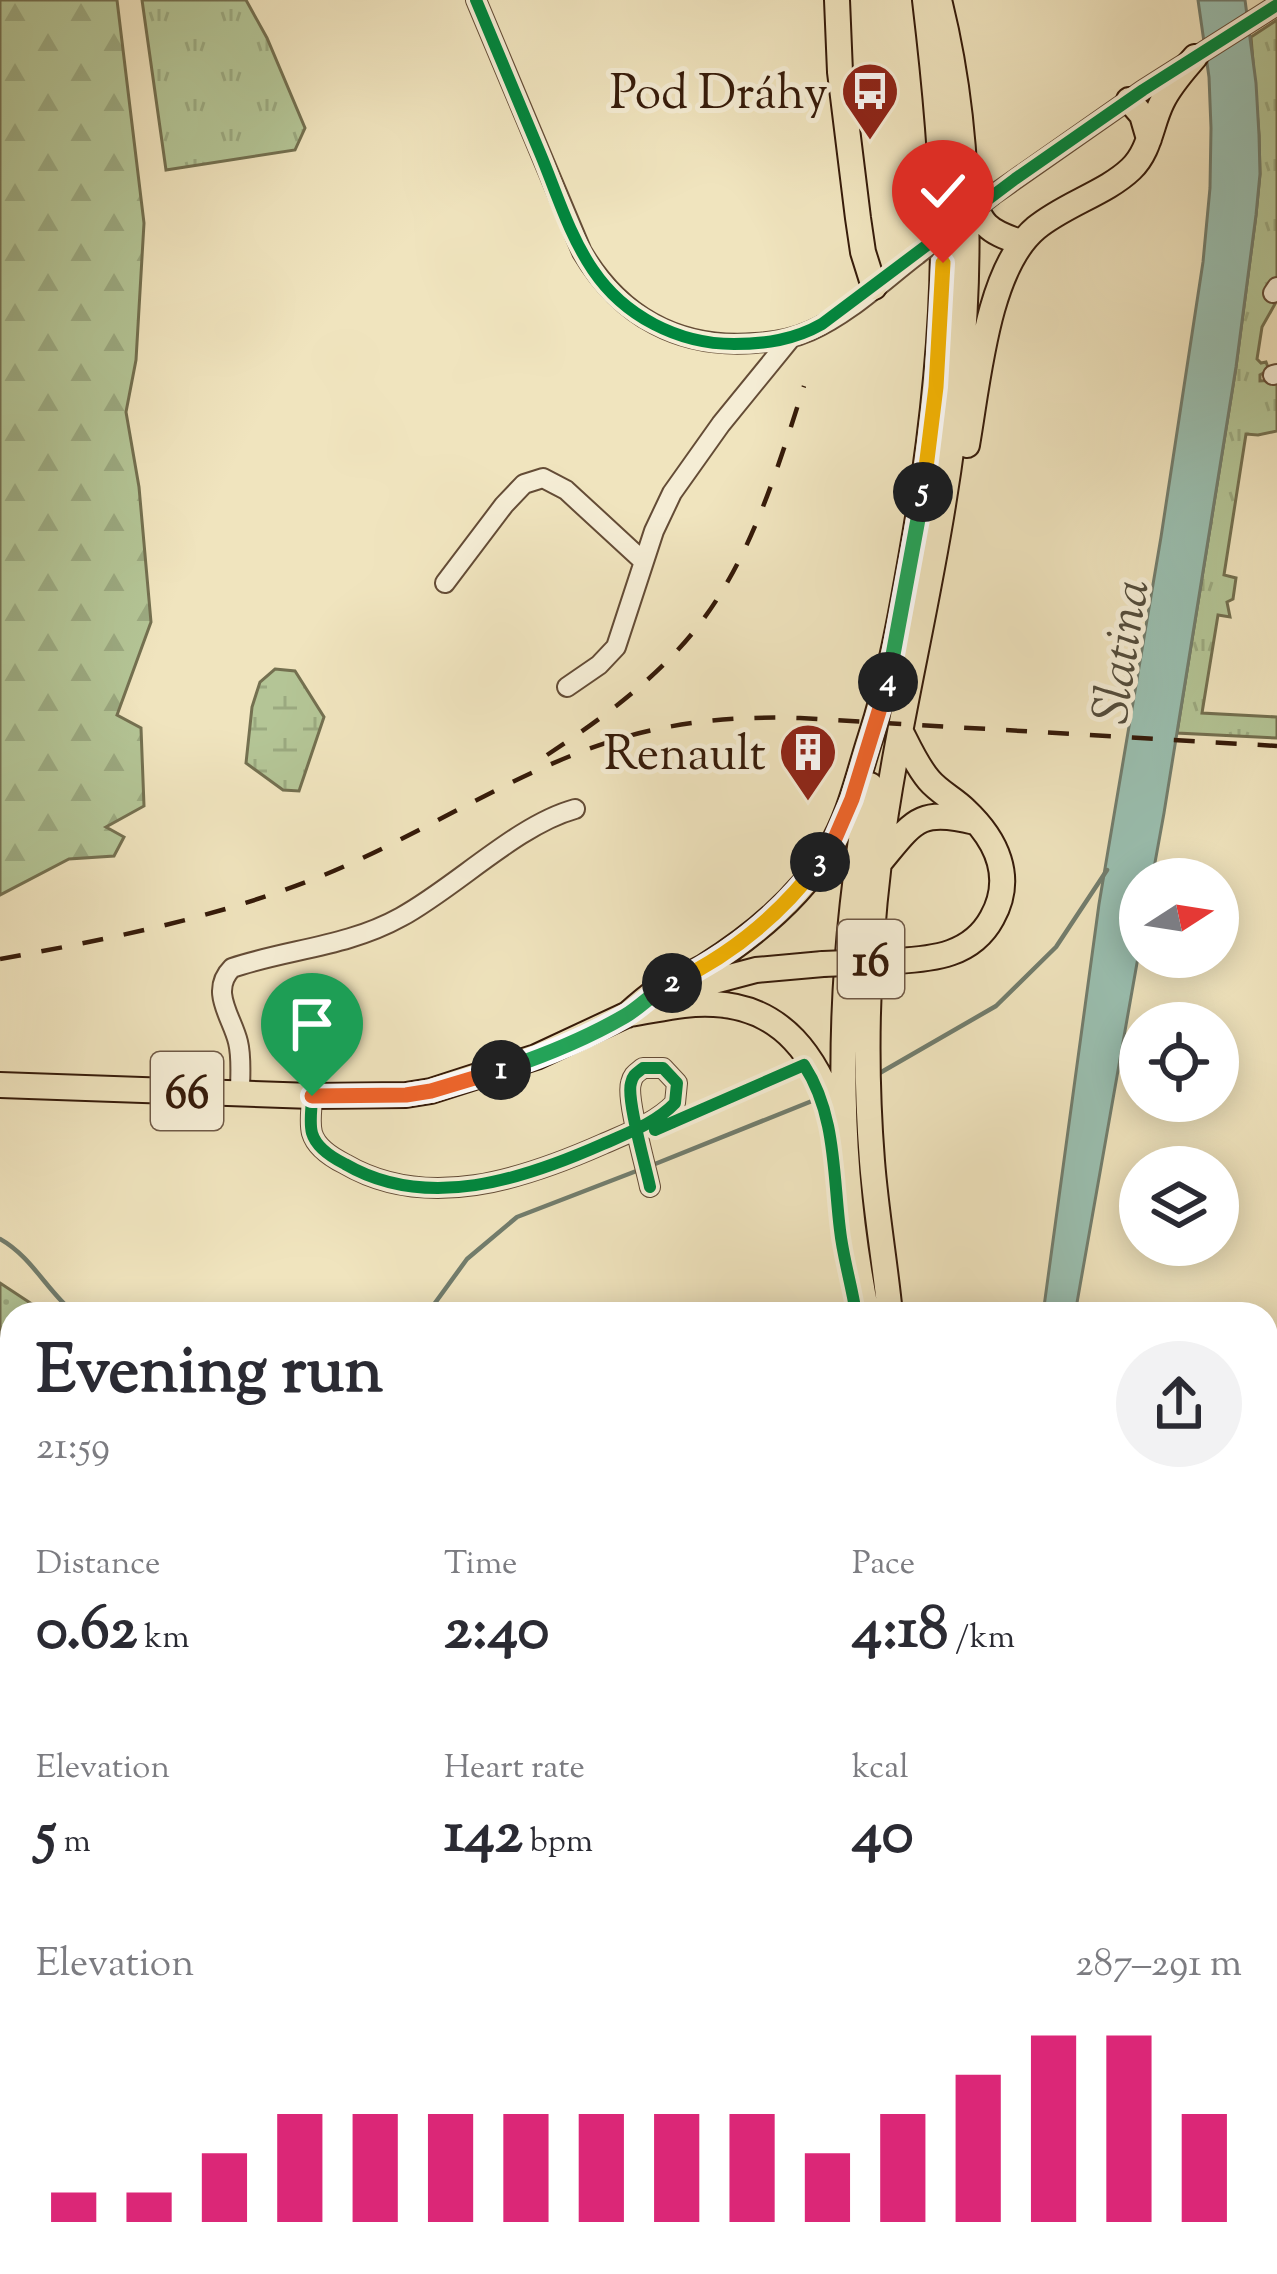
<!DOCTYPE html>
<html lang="en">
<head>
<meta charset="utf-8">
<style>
  :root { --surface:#fff; --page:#f2f2f3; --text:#2b2b33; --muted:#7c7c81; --accent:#db2777 }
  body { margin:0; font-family:"Sorts Mill Goudy",serif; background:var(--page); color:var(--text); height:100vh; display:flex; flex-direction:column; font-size:45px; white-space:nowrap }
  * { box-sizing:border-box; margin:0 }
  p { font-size:39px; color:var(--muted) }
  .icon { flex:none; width:66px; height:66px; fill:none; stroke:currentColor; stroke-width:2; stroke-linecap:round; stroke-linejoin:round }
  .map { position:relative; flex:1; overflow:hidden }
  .sheet { position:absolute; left:0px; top:1302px; width:1278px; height:972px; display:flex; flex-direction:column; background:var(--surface); border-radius:36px 36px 0 0; box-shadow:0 6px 30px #0003 }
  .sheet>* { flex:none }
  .needle { width:78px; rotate:78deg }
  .controls { position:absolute; left:1119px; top:858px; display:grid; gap:24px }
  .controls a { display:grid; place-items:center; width:120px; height:120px; border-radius:50%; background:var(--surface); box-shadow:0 6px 30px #0003; font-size:60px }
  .pin { position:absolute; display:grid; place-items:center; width:102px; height:102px; color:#fff; margin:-123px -51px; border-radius:50% 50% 50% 0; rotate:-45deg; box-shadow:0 0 12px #0007 }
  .pin .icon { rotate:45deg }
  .km { position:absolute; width:60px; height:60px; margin:-30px; border-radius:50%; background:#222; color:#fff; font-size:33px; line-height:60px; text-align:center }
  .round { display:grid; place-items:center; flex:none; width:126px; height:126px; border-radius:63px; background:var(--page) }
  .head { display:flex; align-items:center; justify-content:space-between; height:204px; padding:0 36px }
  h1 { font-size:66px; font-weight:700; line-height:90px }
  .figures { display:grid; grid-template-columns:repeat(3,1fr); gap:18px; height:204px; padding:12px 36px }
  .figures div { display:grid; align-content:center }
  .figures b { font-size:60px; font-weight:700 }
  .figures small { font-size:33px; font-weight:400 }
  .figures p { font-size:33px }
  .chart { height:336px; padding:24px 36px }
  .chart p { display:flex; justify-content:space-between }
  .chart svg { width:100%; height:216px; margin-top:12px; stroke:var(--accent); stroke-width:6 }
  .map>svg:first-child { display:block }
  .grass { fill:url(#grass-tufts); stroke:#747050; stroke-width:3 }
  .forest { fill:url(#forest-firs); stroke:#747050; stroke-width:3 }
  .wetland { fill:url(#wetland-marsh); stroke:#747050; stroke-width:3 }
  .garden { fill:url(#garden-dots); stroke:#747050; stroke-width:3 }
  .water { fill:#9abfb0; stroke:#727d6d; stroke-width:3 }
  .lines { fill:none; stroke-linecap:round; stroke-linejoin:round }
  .stream { stroke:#727d6d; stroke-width:4.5 }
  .minor-casing { stroke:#644c36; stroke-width:22 }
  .major-casing { stroke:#351a09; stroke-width:28 }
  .minor { stroke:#f5edd5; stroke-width:18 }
  .major { stroke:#f0e4be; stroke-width:24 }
  .rail { stroke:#351a09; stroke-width:4.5; stroke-dasharray:21 21; stroke-linecap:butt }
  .minor-bridge-casing { stroke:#644c36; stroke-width:22; stroke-linecap:butt }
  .major-bridge-casing { stroke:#351a09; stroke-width:28; stroke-linecap:butt }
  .minor-bridge { stroke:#f5edd5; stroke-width:18 }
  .major-bridge { stroke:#f0e4be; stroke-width:24 }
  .cycleway-casing { stroke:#f5edd5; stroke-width:20 }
  .cycleway { stroke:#00873e; stroke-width:12 }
  .split-1-casing { stroke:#fff; stroke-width:24 }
  .split-2-casing { stroke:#fff; stroke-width:24 }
  .split-3-casing { stroke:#fff; stroke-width:24 }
  .split-4-casing { stroke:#fff; stroke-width:24 }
  .split-5-casing { stroke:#fff; stroke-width:24 }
  .split-6-casing { stroke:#fff; stroke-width:24 }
  .split-1 { stroke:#f0652b; stroke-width:15 }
  .split-2 { stroke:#22a559; stroke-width:15 }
  .split-3 { stroke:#f5b400; stroke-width:15 }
  .split-4 { stroke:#f0652b; stroke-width:15 }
  .split-5 { stroke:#22a559; stroke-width:15 }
  .split-6 { stroke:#f5b400; stroke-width:15 }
  .labels { text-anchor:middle; stroke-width:10; stroke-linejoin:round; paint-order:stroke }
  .shield { fill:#f5edd5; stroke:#6f5946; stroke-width:3 }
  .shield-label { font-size:45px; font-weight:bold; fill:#351a09 }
  .poi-label { font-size:48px; fill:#351a09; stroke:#f5edd5; text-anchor:end }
  .water-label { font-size:51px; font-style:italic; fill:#534c3b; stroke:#f5edd5 }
</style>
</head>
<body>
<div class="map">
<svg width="1277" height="2274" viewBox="0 0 1277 2274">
  <defs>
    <pattern id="grass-tufts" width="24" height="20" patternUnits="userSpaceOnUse" patternTransform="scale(3)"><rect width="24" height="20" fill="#b4c596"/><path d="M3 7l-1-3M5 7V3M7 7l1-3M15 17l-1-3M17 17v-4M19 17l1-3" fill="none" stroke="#9ba980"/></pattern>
    <pattern id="forest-firs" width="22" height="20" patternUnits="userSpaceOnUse" patternTransform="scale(3)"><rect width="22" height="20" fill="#b4c596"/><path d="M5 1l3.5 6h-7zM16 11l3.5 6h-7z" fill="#9ba980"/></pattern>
    <pattern id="wetland-marsh" width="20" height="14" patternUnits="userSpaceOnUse" patternTransform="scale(3)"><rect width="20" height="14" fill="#b4c596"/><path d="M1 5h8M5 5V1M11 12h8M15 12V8" fill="none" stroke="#9ba980"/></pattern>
    <pattern id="garden-dots" width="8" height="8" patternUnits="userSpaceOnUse" patternTransform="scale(3)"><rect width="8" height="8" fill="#b4c596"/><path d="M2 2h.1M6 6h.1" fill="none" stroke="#9ba980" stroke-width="1.8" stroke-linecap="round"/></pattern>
  </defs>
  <rect width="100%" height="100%" fill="#f0e4be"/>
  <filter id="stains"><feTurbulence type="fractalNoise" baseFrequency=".00167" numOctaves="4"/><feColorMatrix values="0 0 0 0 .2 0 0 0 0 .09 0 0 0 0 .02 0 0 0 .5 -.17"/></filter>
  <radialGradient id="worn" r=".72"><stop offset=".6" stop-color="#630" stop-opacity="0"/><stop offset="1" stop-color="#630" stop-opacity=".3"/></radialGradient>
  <path class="grass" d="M142 0H246L267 38 305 128 295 150 166 170Z
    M1277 20V281L1267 298 1275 304 1262 327 1257 359 1261 363 1266 362 1269 370 1260 375V381L1277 380V431L1258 435 1246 434 1224 575 1236 578 1233 599 1227 602 1230 617 1218 615 1202 713 1277 717V738L1177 733 1236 367 1256 215 1260 174 1259 135 1251 37Z
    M882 2262H967L969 2266 985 2262H1034L1003 2274H901Z"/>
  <path class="forest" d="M0 0H117L144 223 136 360 126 412 139 487 151 622 117 715 141 728 144 806 106 827 124 837 114 856 69 859 0 895Z"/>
  <path class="wetland" d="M275 669 295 671 324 717 299 791 283 790 246 763 252 707 260 682Z"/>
  <path class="garden" d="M0 1283 47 1314H12V2030L0 2025Z
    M1277 2078V2218L1266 2184V2082Z
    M0 2136 12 2144V2262H111L129 2274H0Z
    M599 2262H661L669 2274H621Z
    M729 2262H882L901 2274H742L728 2265Z
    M1034 2262H1090L1094 2274H1003Z"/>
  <path class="water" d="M1198 0H1245L1256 83 1259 135 1260 174 1256 215 1236 367 1164 813 1152 879H1140V946L1075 1314H1043L1099 904 1161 537 1203 262 1210 188 1211 128 1209 77Z"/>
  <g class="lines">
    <path class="stream" d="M878 1074 996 1006 1056 947 1107 870
      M650 1166 817 1099
      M0 1239C32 1257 47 1291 75 1314
      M427 1314 467 1259 517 1217 639 1170"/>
    <g class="minor-casing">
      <path id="minor" d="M476 0 582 252C621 317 679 349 755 343 773 342 792 339 810 331 849 314 883 281 917 255
        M993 195 1143 90 1277 5
        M1273 293 1277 287
        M1273 375 1277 374
        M445 583 504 505 524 484 543 478 566 490 643 561
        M567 687 599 665 616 647 654 531 672 493 721 424 791 338
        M240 1092C240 1076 242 1058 238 1042 232 1017 209 991 232 968 288 949 347 947 401 917 456 887 517 825 575 809
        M312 1096C312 1107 309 1122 312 1133 316 1147 333 1158 345 1164 427 1212 524 1179 603 1144 628 1133 656 1123 675 1103L677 1083 663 1068H643C637 1073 633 1074 631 1083 626 1099 646 1167 650 1187
        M0 1425 12 1431
        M0 1606 12 1611
        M0 2033 12 2038
        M1266 2238 1277 2234
        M382 2262 383 2274
        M704 2262 724 2274
        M1165 2274 1197 2262"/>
    </g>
    <g class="major-casing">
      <path id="major" d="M837 0 840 72 858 218 863 252 874 287
        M1129 100 1142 115 1149 139
        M970 192C981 225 987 231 1020 242
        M967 445C978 383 987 269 1036 228 1065 204 1106 193 1131 169 1150 151 1151 124 1162 102 1170 85 1183 71 1195 57
        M880 862C914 821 919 808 975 822
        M896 961C934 959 972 955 992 918 1015 877 996 839 965 810 954 799 939 792 929 780 917 766 909 748 901 732
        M684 989 756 970 823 964
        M629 1014C657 1010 686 1002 714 1004 783 1007 817 1058 837 1118
        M627 1015C636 1007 646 998 655 992 670 981 689 976 704 967 752 937 799 898 829 850 850 816 858 776 870 739 890 678 901 616 912 553 931 445 944 336 943 227 942 151 934 75 925 0
        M0 1085 312 1096 406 1095 431 1091 536 1057 641 1008
        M867 1314C832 1141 839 958 870 785
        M890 1314C885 1263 876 1212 872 1161 864 1061 867 961 879 862 894 742 924 624 943 505 970 340 980 163 939 0
        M1141 2262 1144 2274"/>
    </g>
    <use href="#minor" class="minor"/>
    <use href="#major" class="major"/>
    <path class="rail" d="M547 755C600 720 655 680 695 630 751 560 777 470 804 386
      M0 959C109 939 216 918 319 877 421 836 514 771 618 739 678 721 738 716 800 718L1277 746"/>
    <g class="minor-bridge-casing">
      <path id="minor-bridge" d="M917 255 993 195"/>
    </g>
    <g class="major-bridge-casing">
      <path id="major-bridge" d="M823 964 896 961"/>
    </g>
    <use href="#minor-bridge" class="minor-bridge"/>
    <use href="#major-bridge" class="major-bridge"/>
    <g class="cycleway-casing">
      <path id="cycleway" d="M476 0C497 51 519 102 540 153 556 191 569 235 593 270 624 316 678 344 734 344 765 344 794 340 822 324L1015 179 1143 90 1277 5
        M312 1096C312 1107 309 1122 312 1133 316 1147 333 1158 345 1164 427 1212 524 1179 603 1144 628 1133 656 1123 675 1103L677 1083 663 1068H643C637 1073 633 1074 631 1083 626 1099 646 1167 650 1187
        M655 1130 804 1065C836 1114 833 1174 840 1230 843 1258 852 1286 856 1314"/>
    </g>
    <use href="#cycleway" class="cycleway"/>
  </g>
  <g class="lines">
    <g class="split-1-casing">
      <path id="split-1" d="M312 1096 406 1095 431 1091 501 1070"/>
    </g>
    <g class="split-2-casing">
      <path id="split-2" d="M501 1070C543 1056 587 1038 625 1016 642 1006 654 991 672 983"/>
    </g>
    <g class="split-3-casing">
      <path id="split-3" d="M672 983C731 955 781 914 820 862"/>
    </g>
    <g class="split-4-casing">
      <path id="split-4" d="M820 862 830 850 852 799 888 682"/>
    </g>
    <g class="split-5-casing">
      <path id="split-5" d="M888 682 923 492"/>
    </g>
    <g class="split-6-casing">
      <path id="split-6" d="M923 492 936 387 943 263"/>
    </g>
    <use href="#split-1" class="split-1"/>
    <use href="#split-2" class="split-2"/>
    <use href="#split-3" class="split-3"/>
    <use href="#split-4" class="split-4"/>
    <use href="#split-5" class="split-5"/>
    <use href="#split-6" class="split-6"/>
  </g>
  <defs>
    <g id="bus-pin" transform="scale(3)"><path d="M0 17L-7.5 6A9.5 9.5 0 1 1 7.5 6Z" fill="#8f2418" stroke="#f5edd5"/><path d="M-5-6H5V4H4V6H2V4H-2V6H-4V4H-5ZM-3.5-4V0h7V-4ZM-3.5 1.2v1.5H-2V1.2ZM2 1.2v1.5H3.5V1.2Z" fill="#fff"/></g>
    <g id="building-pin" transform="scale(3)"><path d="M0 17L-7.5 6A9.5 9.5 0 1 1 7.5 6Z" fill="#8f2418" stroke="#f5edd5"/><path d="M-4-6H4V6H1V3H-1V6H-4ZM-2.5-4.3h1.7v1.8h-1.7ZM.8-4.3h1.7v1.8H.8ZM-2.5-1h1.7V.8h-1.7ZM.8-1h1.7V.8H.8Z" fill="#fff"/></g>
  </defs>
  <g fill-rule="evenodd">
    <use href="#bus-pin" x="870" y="91"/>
    <use href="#building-pin" x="808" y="752"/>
  </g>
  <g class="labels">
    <g class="shield">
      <rect x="838" y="920" width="66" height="78" rx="9"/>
      <rect x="151" y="1052" width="72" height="78" rx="9"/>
    </g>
    <g class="shield-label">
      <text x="871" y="975">16</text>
      <text x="187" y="1107">66</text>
    </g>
    <g class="poi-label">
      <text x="828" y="108">Pod Dráhy</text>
      <text x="766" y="769">Renault</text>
    </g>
    <g class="water-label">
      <text transform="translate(1119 651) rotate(-81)" y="18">Slatina</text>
    </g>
  </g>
  <rect width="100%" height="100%" filter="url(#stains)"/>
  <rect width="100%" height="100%" fill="url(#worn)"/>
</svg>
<div class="controls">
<a><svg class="needle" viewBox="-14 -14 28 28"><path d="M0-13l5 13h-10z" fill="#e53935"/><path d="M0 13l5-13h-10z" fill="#7c7c81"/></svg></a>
<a><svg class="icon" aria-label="locate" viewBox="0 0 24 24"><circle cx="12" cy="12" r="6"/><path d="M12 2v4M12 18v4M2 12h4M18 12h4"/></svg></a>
<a><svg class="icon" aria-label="layers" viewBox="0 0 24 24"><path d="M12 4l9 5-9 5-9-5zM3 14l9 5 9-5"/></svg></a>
</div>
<div class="pin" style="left:312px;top:1096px;background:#1e9e55"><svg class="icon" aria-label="arrive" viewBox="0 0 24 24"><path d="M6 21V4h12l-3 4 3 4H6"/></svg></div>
<div class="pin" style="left:943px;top:263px;background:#d93025"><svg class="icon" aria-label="check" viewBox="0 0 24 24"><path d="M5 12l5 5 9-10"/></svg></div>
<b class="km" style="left:501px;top:1070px">1</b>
<b class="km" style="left:672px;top:983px">2</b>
<b class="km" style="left:820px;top:862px">3</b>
<b class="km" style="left:888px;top:682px">4</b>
<b class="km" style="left:923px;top:492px">5</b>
<section class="sheet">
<div class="head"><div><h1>Evening run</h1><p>21:59</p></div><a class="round"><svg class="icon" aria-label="share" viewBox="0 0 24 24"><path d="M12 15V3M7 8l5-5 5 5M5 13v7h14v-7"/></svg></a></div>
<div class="figures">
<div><p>Distance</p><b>0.62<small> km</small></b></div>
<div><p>Time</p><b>2:40</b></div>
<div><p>Pace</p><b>4:18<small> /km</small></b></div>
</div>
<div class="figures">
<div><p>Elevation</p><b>5<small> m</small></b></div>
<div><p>Heart rate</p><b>142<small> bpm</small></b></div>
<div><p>kcal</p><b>40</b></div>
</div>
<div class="chart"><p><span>Elevation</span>287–291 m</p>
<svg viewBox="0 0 160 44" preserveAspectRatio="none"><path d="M5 44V38M15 44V38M25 44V30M35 44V22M45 44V22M55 44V22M65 44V22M75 44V22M85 44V22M95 44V22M105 44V30M115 44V22M125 44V14M135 44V6M145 44V6M155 44V22"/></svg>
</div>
</section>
</div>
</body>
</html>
